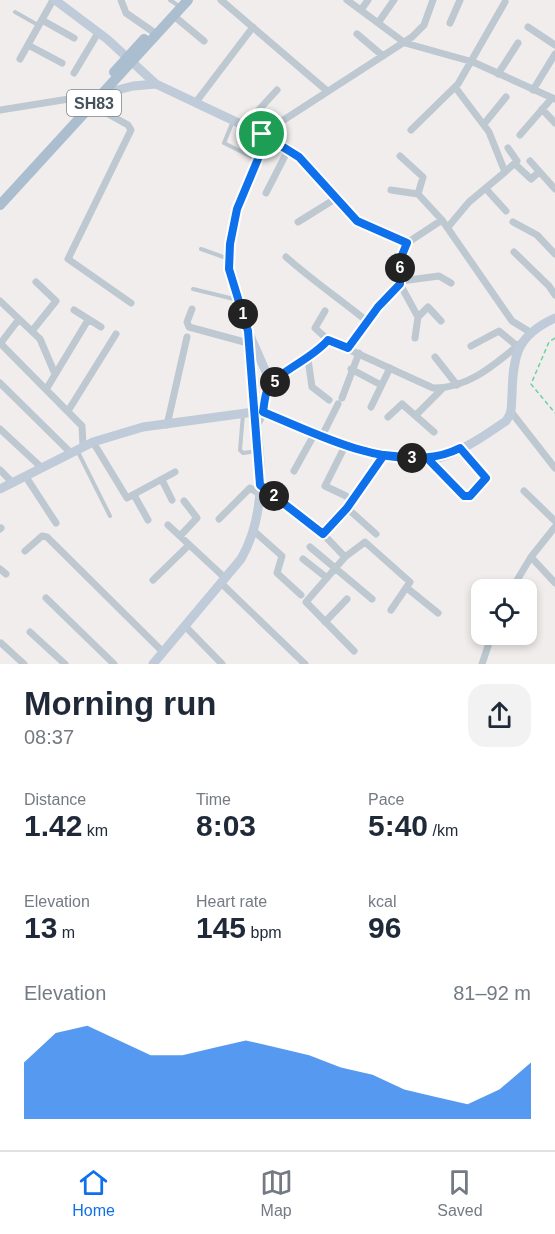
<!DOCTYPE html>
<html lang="en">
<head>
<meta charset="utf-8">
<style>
  :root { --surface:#fff; --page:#f2f2f3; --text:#1f2937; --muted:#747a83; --line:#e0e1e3; --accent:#0e70ea }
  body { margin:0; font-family:Arial,sans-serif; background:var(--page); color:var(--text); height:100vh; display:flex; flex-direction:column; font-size:22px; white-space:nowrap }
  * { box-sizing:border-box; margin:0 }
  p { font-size:20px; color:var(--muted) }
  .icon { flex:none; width:33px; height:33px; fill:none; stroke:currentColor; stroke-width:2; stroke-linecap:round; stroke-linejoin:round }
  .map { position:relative; height:664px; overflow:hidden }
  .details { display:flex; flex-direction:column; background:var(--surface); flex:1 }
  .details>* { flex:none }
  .tools { position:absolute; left:471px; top:579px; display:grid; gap:12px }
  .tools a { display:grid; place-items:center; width:66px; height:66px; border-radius:12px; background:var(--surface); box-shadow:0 3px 9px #0003; font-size:30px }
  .pin { position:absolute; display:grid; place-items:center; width:51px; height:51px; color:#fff; margin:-26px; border:3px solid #fff; border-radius:50%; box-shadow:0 2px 6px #0007 }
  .km { position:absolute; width:30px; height:30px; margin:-15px; border-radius:50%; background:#222; color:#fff; font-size:16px; line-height:30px; text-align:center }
  .round { display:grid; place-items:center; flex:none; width:63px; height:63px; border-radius:18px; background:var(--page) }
  .summary { display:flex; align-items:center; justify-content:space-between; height:102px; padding:0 24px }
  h1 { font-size:33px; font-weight:600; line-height:45px }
  .figures { display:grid; grid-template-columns:repeat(3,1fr); gap:9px; height:102px; padding:6px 24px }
  .figures div { display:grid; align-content:center }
  .figures b { font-size:30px; font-weight:600 }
  .figures small { font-size:16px; font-weight:400 }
  .figures p { font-size:16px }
  .chart { height:168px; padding:12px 24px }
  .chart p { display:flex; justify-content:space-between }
  .chart svg { width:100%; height:108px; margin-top:6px; fill:var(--accent); opacity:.7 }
  .dock { display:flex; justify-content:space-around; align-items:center; height:84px; border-top:2px solid var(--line); background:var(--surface); font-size:16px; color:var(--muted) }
  .dock a { display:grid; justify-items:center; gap:3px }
  .dock .current { color:var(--accent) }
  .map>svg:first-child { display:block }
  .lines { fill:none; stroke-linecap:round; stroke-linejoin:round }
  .path { stroke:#6fd1a0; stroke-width:1.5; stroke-dasharray:4.5 3; stroke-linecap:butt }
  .lane { stroke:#bdc8d1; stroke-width:4 }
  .street { stroke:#bdc8d1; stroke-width:7 }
  .secondary { stroke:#bfcbd8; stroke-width:9 }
  .primary { stroke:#abbecf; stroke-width:10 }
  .route-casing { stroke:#fff; stroke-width:12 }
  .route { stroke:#0e70ea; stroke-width:8 }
  .labels { text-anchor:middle; stroke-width:5; stroke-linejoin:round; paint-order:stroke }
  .shield { fill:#fff; stroke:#7d858d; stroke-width:1.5 }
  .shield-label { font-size:16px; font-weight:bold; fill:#45515c }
</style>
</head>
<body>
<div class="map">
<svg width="555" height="664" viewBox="0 0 555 664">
  <rect width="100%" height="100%" fill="#f1eded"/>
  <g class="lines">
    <path class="path" d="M555 338 549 342 531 384 555 413"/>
    <path class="lane" d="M170 0 176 4
      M15 12 38 25
      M233 121 224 143 252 157
      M201 249 229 259
      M193 289 238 300
      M243 414 240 450 243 453 258 451
      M77 450 110 516"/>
    <path class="street" d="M121 0 126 13 152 31
      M221 0 326 90
      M347 0 405 43 473 62 555 99
      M433 0 424 25 412 37 262 134 299 157 357 221 407 243 442 220 512 321 530 332
      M361 10 368 0
      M174 16 204 41
      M42 20 74 38
      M378 23 394 0
      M450 23 460 0
      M528 27 555 45
      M357 34 383 56
      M28 45 62 63
      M20 59 53 0
      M74 73 98 33
      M498 74 518 43
      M533 90 555 54
      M196 102 253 27
      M92 105 128 125 131 130 68 259 131 303
      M542 109 555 123
      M0 110 100 94
      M484 124 506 97
      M245 125 277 90
      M411 130 458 84 505 2
      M520 135 552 98
      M400 156 423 177 418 194
      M530 161 555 189
      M515 164 531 179 539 172
      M505 172 517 161 508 148
      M486 189 506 211
      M391 190 418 194 442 220
      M266 193 288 150
      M298 222 335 199
      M513 222 537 235 555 254
      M448 227 469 202 505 172 489 132 455 87
      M514 252 549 286 555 295
      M286 257C313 281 340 299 368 322
      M401 281 439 276 451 283
      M400 284 418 317 415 338
      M0 301 40 339 55 374
      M192 309 187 322 189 327 248 343
      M74 310 101 327
      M325 311 315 328 328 340
      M418 317 428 307 441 321
      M32 331 56 301 36 282
      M0 343 82 426 83 446
      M0 344 19 319
      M471 346 499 331 517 346
      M348 348 378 307 400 284V260L407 243
      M435 357 457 385
      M308 359 312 387 329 400
      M351 369 381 385
      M0 383 71 453
      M47 388 88 320
      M268 389C287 371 311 360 328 340L433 388C468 389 495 364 521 343
      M342 398 359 353
      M371 407 390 368
      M68 411 116 334
      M512 413 555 468
      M416 415 443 388
      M388 417 402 404 434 432
      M167 425 187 337
      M0 429 42 468
      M322 436 338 404
      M93 442 127 498 175 472
      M345 446 325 486 346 496
      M427 458 467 497 486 479 460 448
      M0 470 13 483
      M294 471 315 433
      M26 477 56 523
      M162 480 172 500
      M260 485 323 534 345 557 306 602 354 651
      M524 491 555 521
      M134 495 148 520
      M347 508 376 534
      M219 519 250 488 260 494
      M168 525 225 578
      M555 527 531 557 555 583
      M0 529 1 528
      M254 531 282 556 277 573 301 595
      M323 534 349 505 384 455
      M180 536 197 518 184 501
      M310 547 372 599
      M25 551 42 536 47 537 163 652
      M345 557 365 542 410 582 391 610
      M303 559 327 578
      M0 569 6 574
      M153 580 189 545
      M221 583 305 664
      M407 588 438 613
      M511 590 531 557
      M46 598 114 664
      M325 622 347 599
      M185 626 222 664
      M30 632 65 664
      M1 643 24 664
      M482 664 492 634"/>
    <path class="secondary" d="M55 0 107 39 156 84
      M102 94 133 86 156 84 262 134 265 142 237 209 230 244 229 269 248 331 269 379 263 412 257 424
      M0 489 93 442 143 427 254 412H263C308 430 398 473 445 456 467 448 487 434 506 421 513 412 511 406 512 395 513 355 517 335 555 318
      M153 664 241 559C280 491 248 410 248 336"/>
    <path class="primary" d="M114 72 144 39
      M0 205 188 0"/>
  </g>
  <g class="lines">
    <g class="route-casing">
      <path id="route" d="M262 134 265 142 237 209 230 244 229 269 248 331 260 485 323 534 347 508 384 455C412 458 435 461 460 448L486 478 470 496H464L427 458C369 462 315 433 263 412 264 405 265 394 268 388 279 371 312 359 328 340L348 348 378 307 400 284V260L407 243 357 221 299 157 262 134"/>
    </g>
    <use href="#route" class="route"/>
  </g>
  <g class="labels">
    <rect class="shield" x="67" y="90" width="54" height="26" rx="4.5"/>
    <g class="shield-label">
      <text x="94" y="109">SH83</text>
    </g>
  </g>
</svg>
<div class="tools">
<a><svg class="icon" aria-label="locate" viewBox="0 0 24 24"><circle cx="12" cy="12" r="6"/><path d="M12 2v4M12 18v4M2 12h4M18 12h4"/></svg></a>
</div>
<div class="pin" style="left:262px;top:134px;background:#1e9e55"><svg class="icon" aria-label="arrive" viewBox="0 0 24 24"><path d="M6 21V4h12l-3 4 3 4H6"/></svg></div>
<b class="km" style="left:243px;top:314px">1</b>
<b class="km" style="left:274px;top:496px">2</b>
<b class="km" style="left:412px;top:458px">3</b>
<b class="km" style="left:275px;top:382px">5</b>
<b class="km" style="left:400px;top:268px">6</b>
</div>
<section class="details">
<div class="summary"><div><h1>Morning run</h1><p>08:37</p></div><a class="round"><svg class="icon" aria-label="share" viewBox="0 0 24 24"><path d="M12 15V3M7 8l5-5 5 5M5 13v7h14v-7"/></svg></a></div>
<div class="figures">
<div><p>Distance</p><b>1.42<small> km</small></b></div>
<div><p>Time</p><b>8:03</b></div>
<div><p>Pace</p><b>5:40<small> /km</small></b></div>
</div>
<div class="figures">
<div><p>Elevation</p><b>13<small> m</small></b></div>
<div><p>Heart rate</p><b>145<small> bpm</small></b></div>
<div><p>kcal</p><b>96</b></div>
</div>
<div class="chart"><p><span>Elevation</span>81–92 m</p>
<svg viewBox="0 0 160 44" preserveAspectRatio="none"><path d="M0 44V21L10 9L20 6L30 12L40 18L50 18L60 15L70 12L80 15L90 18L100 23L110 26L120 32L130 35L140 38L150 32L160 21V44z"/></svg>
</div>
</section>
<nav class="dock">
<a class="current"><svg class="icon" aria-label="home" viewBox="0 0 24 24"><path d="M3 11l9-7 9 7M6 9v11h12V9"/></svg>Home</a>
<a><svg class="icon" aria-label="map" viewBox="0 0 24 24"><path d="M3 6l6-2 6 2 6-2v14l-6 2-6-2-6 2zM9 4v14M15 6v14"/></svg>Map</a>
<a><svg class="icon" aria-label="saved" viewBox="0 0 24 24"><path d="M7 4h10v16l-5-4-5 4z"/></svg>Saved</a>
</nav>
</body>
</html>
